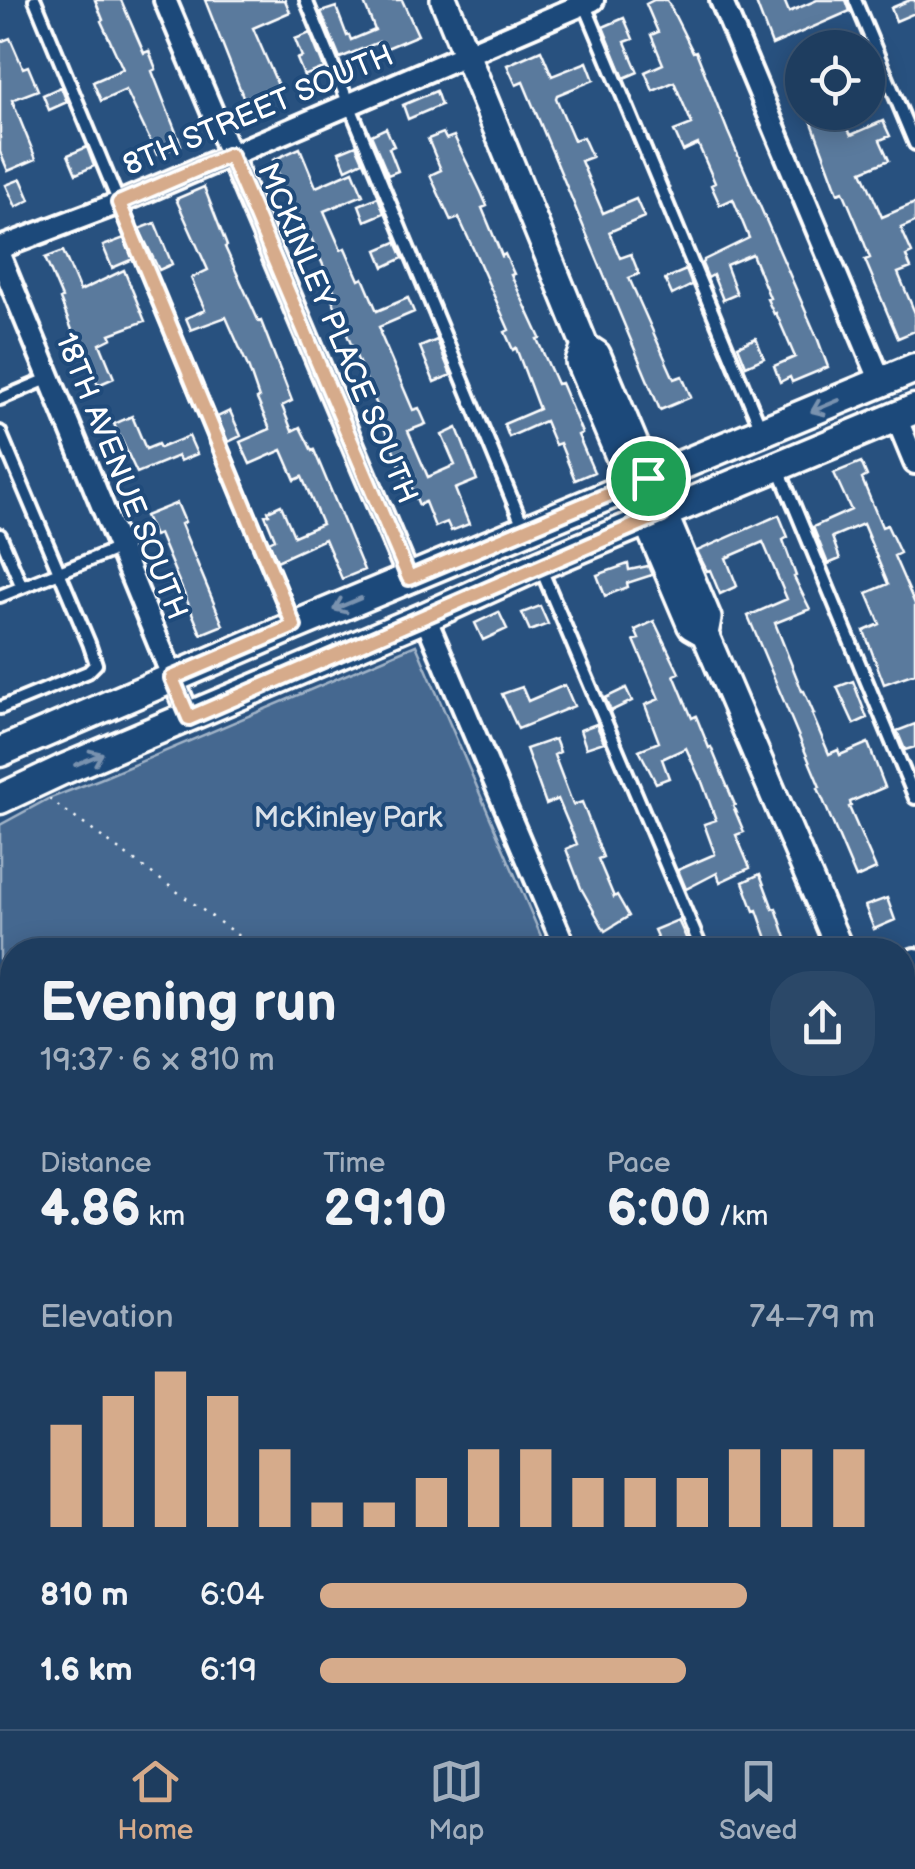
<!DOCTYPE html>
<html lang="en">
<head>
<meta charset="utf-8">
<style>
  :root { --surface:#1e3d5f; --page:#2b4868; --text:#f1f3f6; --muted:#a1aebd; --line:#3c5674; --accent:#d6ab8b }
  body { margin:0; font-family:"Balsamiq Sans",sans-serif; background:var(--page); color:var(--text); height:100vh; display:flex; flex-direction:column; font-size:38px; white-space:nowrap }
  * { box-sizing:border-box; margin:0 }
  p { font-size:32px; color:var(--muted) }
  .icon { flex:none; width:55px; height:55px; fill:none; stroke:currentColor; stroke-width:2; stroke-linecap:round; stroke-linejoin:round }
  .map { position:relative; flex:1; overflow:hidden }
  .side { position:absolute; left:0px; top:938px; width:915px; height:792px; display:flex; flex-direction:column; background:var(--surface); border-radius:40px 40px 0 0; box-shadow:0 5px 25px #0003,0 0 0 2px var(--line) }
  .side>* { flex:none }
  .fabs { position:absolute; left:785px; top:30px; display:grid; gap:20px }
  .fabs a { display:grid; place-items:center; width:100px; height:100px; border-radius:50%; background:var(--surface); box-shadow:0 5px 25px #0003,0 0 0 2px var(--line); font-size:50px }
  .pin { position:absolute; display:grid; place-items:center; width:85px; height:85px; color:#fff; margin:-42px; border:5px solid #fff; border-radius:50%; box-shadow:0 2px 10px #0007 }
  .round { display:grid; place-items:center; flex:none; width:105px; height:105px; border-radius:40px; background:var(--page) }
  .head { display:flex; align-items:center; justify-content:space-between; height:170px; padding:0 40px }
  h1 { font-size:55px; font-weight:600; line-height:75px }
  .figures { display:grid; grid-template-columns:repeat(3,1fr); gap:15px; height:170px; padding:10px 40px }
  .figures div { display:grid; align-content:center }
  .figures b { font-size:50px; font-weight:600 }
  .figures small { font-size:28px; font-weight:400 }
  .figures p { font-size:28px }
  .chart { height:280px; padding:20px 40px }
  .chart p { display:flex; justify-content:space-between }
  .chart svg { width:100%; height:180px; margin-top:10px; stroke:var(--accent); stroke-width:6 }
  ul { padding:0 40px; list-style:none; font-size:32px }
  li { display:grid; grid-template-columns:160px 120px 1fr; align-items:center; height:75px }
  li i { height:25px; border-radius:12px; background:var(--accent) }
  .menu { display:flex; justify-content:space-around; align-items:center; height:140px; border-top:2px solid var(--line); background:var(--surface); font-size:28px; color:var(--muted) }
  .menu a { display:grid; justify-items:center; gap:5px }
  .menu .selected { color:var(--accent) }
  .map>svg:first-child { display:block }
  .green { fill:#446890; stroke:#a2b4c8; stroke-width:2.5 }
  .water { fill:#718dab; stroke:#aabbcd; stroke-width:2.5 }
  .building { fill:#5a7a9d; stroke:#fff; stroke-width:2.5 }
  .lines { fill:none; stroke-linecap:round; stroke-linejoin:round }
  .service-casing { stroke:#fff; stroke-width:18 }
  .minor-casing { stroke:#fff; stroke-width:28 }
  .tertiary-casing { stroke:#fff; stroke-width:32 }
  .secondary-casing { stroke:#fff; stroke-width:35 }
  .primary-casing { stroke:#fff; stroke-width:38 }
  .path { stroke:#fff; stroke-width:2.5; stroke-dasharray:2.5 8; stroke-linecap:butt }
  .service { stroke:#1f4a7a; stroke-width:10 }
  .minor { stroke:#1f4a7a; stroke-width:20 }
  .tertiary { stroke:#1f4a7a; stroke-width:25 }
  .secondary { stroke:#1f4a7a; stroke-width:28 }
  .primary { stroke:#1f4a7a; stroke-width:30 }
  .oneway { stroke:#7992af }
  .route-casing { stroke:#fff; stroke-width:20 }
  .route { stroke:#d6ab8b; stroke-width:12 }
  .labels { text-anchor:middle; stroke-width:8; stroke-linejoin:round; paint-order:stroke }
  .street-label { font-size:30px; fill:#fff; stroke:#1f4a7a }
  .park-label { font-size:30px; fill:#dae1e9; stroke:#1f4a7a }
</style>
</head>
<body>
<div class="map">
<svg width="915" height="1729" viewBox="0 0 915 1729">
  <rect width="100%" height="100%" fill="#28517f"/>
  <filter id="ink" filterUnits="userSpaceOnUse"><feTurbulence type="fractalNoise" baseFrequency=".01" numOctaves="2"/><feDisplacementMap in="SourceGraphic" scale="20" xChannelSelector="R" yChannelSelector="G"/><feConvolveMatrix kernelMatrix="1 2 1 2 8 2 1 2 1" color-interpolation-filters="sRGB"/></filter>
  <g filter="url(#ink)">
    <path class="green" d="M416 645 547 950H12V1312L0 1317V825L48 799 100 779Z
      M902 1133 915 1158V1485L902 1475Z"/>
    <path class="water" d="M12 971V1101L0 1077V980Z"/>
    <path class="building" d="M95 0H121L144 53 149 51 156 69 152 71 181 145 157 155 126 90 101 101 93 82 123 69 101 21 103 20Z
      M205 0H285L290 12 253 28 280 90 246 104Z
      M363 0H402L418 35 382 50 379 42 340 58 321 12 336 7 347 36 349 35 351 40 375 30Z
      M654 0H667L693 52 696 51 728 132 818 340 828 367 792 382 790 377 780 382 774 366 795 357 776 313 774 314 767 299 770 298 752 254 726 265 737 294 723 300 713 275 708 278 702 264 704 262V260L749 238 733 199 720 205 711 185 715 183 698 144 683 151 674 131 692 124 674 82 653 91 645 72 663 64 651 35 658 32 646 4Z
      M755 0H784L789 12 817 0H846L850 11 772 45Z
      M910 0H915V13L896 21 891 8Z
      M624 18 633 39 625 42 638 72 624 78 603 27Z
      M310 33 324 68 304 76 297 59 302 57 295 39Z
      M10 38 23 68 28 66 38 90 12 100 36 159 8 171 0 152V42Z
      M541 50 552 76 587 62 594 80 557 95 556 98 574 140 583 137 592 157 581 161 603 213 636 199 644 217 609 232 620 258 631 254 639 274 629 278 674 379 682 376 691 397 660 410 523 82 516 85 507 65Z
      M61 87 67 102 49 110 43 95Z
      M436 91 441 105 408 119 403 105Z
      M808 112H840L851 135 883 121 890 136 880 140 889 160 862 171 882 217 915 203V222L901 228 912 253 906 256 911 268 898 273 915 313V331L898 338 865 260 870 258 859 229 843 191 838 193Z
      M386 128 394 146 389 148 398 171 388 175 371 135Z
      M443 133 446 139 454 136 481 192 487 206 482 208 502 256 505 254 514 274 511 275 540 338 537 339 557 384 561 383 582 433 578 435 594 472 575 480 560 443 555 445 545 421 509 437 504 424 539 409 516 348 513 350 505 332 509 330 476 255 459 218 451 221 430 175 441 170 428 139Z
      M356 145 363 161 346 169 339 152Z
      M87 147 94 166 76 174 68 155Z
      M300 148 316 187 353 171 363 195 324 211 341 250 345 248 359 280 363 278 377 311 408 298 414 312 379 327 381 332 380 333 413 410 419 408 426 424 408 431 428 477 455 465 442 435 457 428 477 480 455 489 469 524 451 531 447 522 435 527 425 502 419 505 407 476 405 477 382 423 384 422 329 292 334 290 302 217 296 219 273 160Z
      M21 179 30 200 16 207 6 185Z
      M204 187 227 246 225 247 259 322 261 321 292 401 282 406 292 431 300 427 312 451 314 450 364 570 342 579 325 539 277 561 269 542 275 539 265 515 269 514 268 511 281 505 294 536 322 524 302 477 295 480 282 450 250 464 240 442 270 429 257 399 259 398 249 369 226 317 191 330 186 318 205 310 191 278 208 270 176 199Z
      M378 197 384 213 365 221 359 205Z
      M155 223 172 264 159 270 139 229Z
      M124 238 133 259 112 268 103 246Z
      M396 242 403 258 384 267 377 250Z
      M63 251 80 291 124 270 145 321 110 334 112 338 100 344 114 378 98 385 72 330 60 299 62 298 45 258Z
      M686 270 692 285 672 295 665 279Z
      M756 338 764 358 746 366 738 346Z
      M437 340 451 375 434 382 420 347Z
      M230 411 241 436 228 442 217 417Z
      M132 416 146 449 158 444 160 448 189 436 197 454 180 461 178 456 137 473 114 424Z
      M861 462 867 476 862 479 882 527 887 525 900 553 894 556 915 604V673L884 684 864 631 880 624 867 593 888 584 863 524 832 537 840 559 828 564 813 527 851 510 834 473Z
      M177 503 185 522 181 524 223 625 201 634 159 534 154 536 145 516Z
      M779 515 788 537 783 540 796 576 794 577 810 609 775 623 802 691H804L814 714H812L829 754 838 750 840 755 868 743 885 787 850 802 851 806 849 807 876 869 856 878 818 788 820 787 748 616 787 599 763 542 726 558 737 586 720 594 710 570 707 571 697 551Z
      M628 564 629 570 648 566 652 575 627 583 628 587 605 596 597 575Z
      M540 606 548 624 530 631 522 613Z
      M499 612 507 629 483 640 475 623Z
      M654 621 679 673 674 675 692 718 696 716 709 748 711 747 735 805 733 806 744 832 736 835 750 868 720 882 717 873 686 889 678 870 715 854 704 824 716 820 701 779H700L686 748 662 759 669 778 656 783 639 750 659 742 645 705 659 699 634 640 639 639 635 630Z
      M853 681 867 718 854 724 837 687Z
      M565 685 574 706 518 729 502 694 522 687 528 701Z
      M626 688 632 701 611 711 605 698Z
      M596 724 604 742 586 748 580 730Z
      M915 724V747L905 750 897 731Z
      M555 739 560 752 554 755 573 805 582 802 603 857 598 859 614 897 617 895 629 916 605 931 581 888 566 849 577 844 558 799 546 804 526 749Z
      M760 874 773 909 776 908 790 950H771L757 910 754 911 743 882Z
      M887 898 895 920 874 929 865 906Z
      M678 920 687 940 663 950 654 930Z"/>
    <g class="lines">
      <g class="service-casing">
        <path id="service" d="M35 0 293 623
          M306 0 523 526
          M855 0 915 144
          M584 3 762 431
          M0 399 50 378
          M0 432 89 643 96 664 88 672 0 708
          M778 467 915 798
          M0 535 22 587
          M541 569 702 950
          M0 596 119 548"/>
      </g>
      <g class="minor-casing">
        <path id="minor" d="M165 0 409 578
          M721 0 881 382
          M0 248 119 203 593 0
          M0 257 189 717
          M896 417 915 463
          M425 617 566 950
          M902 965 915 959
          M902 1586 915 1595
          M0 1719 12 1714"/>
      </g>
      <g class="tertiary-casing">
        <path id="tertiary" d="M444 0 585 346 597 354 708 618 705 634 840 950
          M585 346 579 362 691 626 705 634
          M902 1099 915 1122
          M0 1572 12 1602
          M62 1718 66 1729"/>
      </g>
      <g class="secondary-casing">
        <path id="secondary" d="M0 752 294 626 915 368
          M0 799 62 770 425 617 540 565 915 409"/>
      </g>
      <g class="primary-casing">
        <path id="primary" d="M0 1344 12 1339
          M0 1392 12 1387
          M902 1489 915 1498
          M902 1528 915 1536"/>
      </g>
      <path class="path" d="M49 799 258 950
        M902 1406 915 1415"/>
      <use href="#service" class="service"/>
      <use href="#minor" class="minor"/>
      <use href="#tertiary" class="tertiary"/>
      <use href="#secondary" class="secondary"/>
      <use href="#primary" class="primary"/>
    </g>
    <defs><path id="oneway-shaft" d="M-6 0H5M1.5-3L5.5 0L1.5 3" fill="none" stroke-width="1.6" stroke-linecap="round" stroke-linejoin="round" transform="scale(2.5)"/></defs>
    <g class="oneway">
      <use href="#oneway-shaft" transform="translate(825 406) rotate(157)"/>
      <use href="#oneway-shaft" transform="translate(347 604) rotate(157)"/>
      <use href="#oneway-shaft" transform="translate(89 759) rotate(-23)"/>
    </g>
  </g>
  <g class="lines" filter="url(#ink)">
    <g class="route-casing">
      <path id="route" d="M230 155 409 578 648 478 662 514 189 718 172 678 294 626 119 203Z"/>
    </g>
    <use href="#route" class="route"/>
  </g>
  <g class="labels">
    <g class="street-label">
      <text transform="translate(258 110) rotate(-23)" y="10">8TH STREET SOUTH</text>
      <text transform="translate(338 333) rotate(67)" y="10">MCKINLEY PLACE SOUTH</text>
      <text transform="translate(122 476) rotate(68)" y="10">18TH AVENUE SOUTH</text>
    </g>
    <g class="park-label">
      <text x="348" y="827">McKinley Park</text>
    </g>
  </g>
</svg>
<div class="fabs">
<a><svg class="icon" aria-label="locate" viewBox="0 0 24 24"><circle cx="12" cy="12" r="6"/><path d="M12 2v4M12 18v4M2 12h4M18 12h4"/></svg></a>
</div>
<div class="pin" style="left:648px;top:478px;background:#1e9e55"><svg class="icon" aria-label="arrive" viewBox="0 0 24 24"><path d="M6 21V4h12l-3 4 3 4H6"/></svg></div>
<section class="side">
<div class="head"><div><h1>Evening run</h1><p>19:37 · 6 × 810 m</p></div><a class="round"><svg class="icon" aria-label="share" viewBox="0 0 24 24"><path d="M12 15V3M7 8l5-5 5 5M5 13v7h14v-7"/></svg></a></div>
<div class="figures">
<div><p>Distance</p><b>4.86<small> km</small></b></div>
<div><p>Time</p><b>29:10</b></div>
<div><p>Pace</p><b>6:00<small> /km</small></b></div>
</div>
<div class="chart"><p><span>Elevation</span>74–79 m</p>
<svg viewBox="0 0 160 44" preserveAspectRatio="none"><path d="M5 44V19M15 44V12M25 44V6M35 44V12M45 44V25M55 44V38M65 44V38M75 44V32M85 44V25M95 44V25M105 44V32M115 44V32M125 44V32M135 44V25M145 44V25M155 44V25"/></svg>
</div>
<ul>
<li><b>810 m</b>6:04<i style="width:77%"></i></li>
<li><b>1.6 km</b>6:19<i style="width:66%"></i></li>
</ul>
</section>
</div>
<nav class="menu">
<a class="selected"><svg class="icon" aria-label="home" viewBox="0 0 24 24"><path d="M3 11l9-7 9 7M6 9v11h12V9"/></svg>Home</a>
<a><svg class="icon" aria-label="map" viewBox="0 0 24 24"><path d="M3 6l6-2 6 2 6-2v14l-6 2-6-2-6 2zM9 4v14M15 6v14"/></svg>Map</a>
<a><svg class="icon" aria-label="saved" viewBox="0 0 24 24"><path d="M7 4h10v16l-5-4-5 4z"/></svg>Saved</a>
</nav>
</body>
</html>
